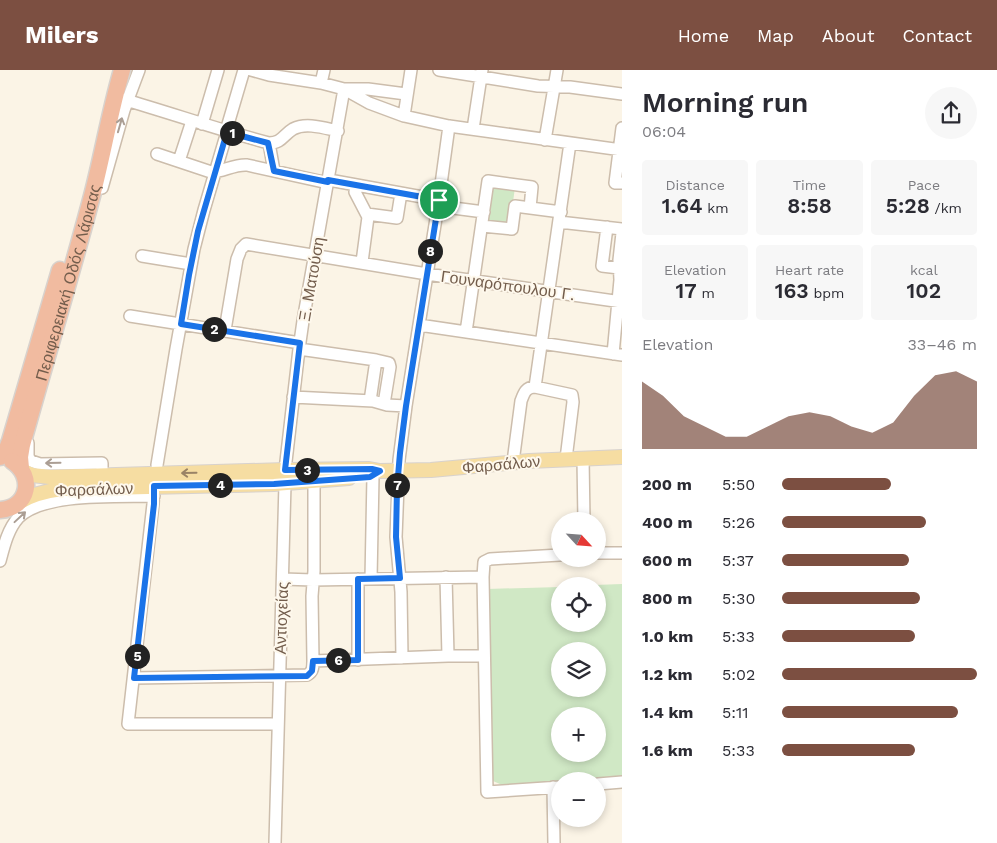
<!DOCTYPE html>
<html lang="en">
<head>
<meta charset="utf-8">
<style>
  :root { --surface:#fff; --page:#f7f7f7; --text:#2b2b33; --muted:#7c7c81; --accent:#7c4f41 }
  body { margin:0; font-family:"Work Sans",sans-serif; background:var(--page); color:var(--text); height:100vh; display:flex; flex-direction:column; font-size:19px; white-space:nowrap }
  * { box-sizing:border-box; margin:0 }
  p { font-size:16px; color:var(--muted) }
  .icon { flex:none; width:28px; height:28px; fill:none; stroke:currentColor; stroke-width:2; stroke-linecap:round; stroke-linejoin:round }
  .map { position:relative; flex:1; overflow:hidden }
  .details { display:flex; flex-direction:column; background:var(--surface); width:375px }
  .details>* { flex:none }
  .needle { width:32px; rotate:116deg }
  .tools { position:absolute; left:551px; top:442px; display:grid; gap:10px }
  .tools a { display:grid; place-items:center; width:55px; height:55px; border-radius:50%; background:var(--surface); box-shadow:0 2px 8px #0003; font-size:25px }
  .pin { position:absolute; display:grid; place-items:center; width:42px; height:42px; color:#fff; margin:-21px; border:2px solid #fff; border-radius:50%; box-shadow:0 1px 5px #0007 }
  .km { position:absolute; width:25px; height:25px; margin:-12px; border-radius:50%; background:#222; color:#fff; font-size:14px; line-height:25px; text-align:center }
  .round { display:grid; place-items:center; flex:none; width:52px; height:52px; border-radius:26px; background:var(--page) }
  .head { display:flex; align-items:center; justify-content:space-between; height:85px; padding:0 20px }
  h1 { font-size:28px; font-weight:600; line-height:38px }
  .figures { display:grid; grid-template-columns:repeat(3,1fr); gap:8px; height:85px; padding:5px 20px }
  .figures div { display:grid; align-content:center; border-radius:5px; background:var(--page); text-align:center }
  .figures b { font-size:21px; font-weight:600 }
  .figures small { font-size:14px; font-weight:400 }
  .figures p { font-size:14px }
  .chart { height:140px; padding:10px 20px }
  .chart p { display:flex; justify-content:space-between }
  .chart svg { width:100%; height:90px; margin-top:5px; fill:var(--accent); opacity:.7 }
  ul { padding:0 20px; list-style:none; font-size:16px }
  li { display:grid; grid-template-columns:80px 60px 1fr; align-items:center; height:38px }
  li i { height:12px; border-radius:6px; background:var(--accent) }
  header { display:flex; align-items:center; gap:30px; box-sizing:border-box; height:70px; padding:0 25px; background:var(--accent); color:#fff }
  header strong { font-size:24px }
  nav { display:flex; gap:28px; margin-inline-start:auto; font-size:18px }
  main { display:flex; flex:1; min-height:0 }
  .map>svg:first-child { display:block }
  .green { fill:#d0e8c5; fill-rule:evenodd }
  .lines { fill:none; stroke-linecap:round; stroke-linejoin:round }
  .minor-casing { stroke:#ccbdac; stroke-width:14 }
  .major-casing { stroke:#d8d2cd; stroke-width:16 }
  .highway-casing { stroke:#d8d2cd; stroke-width:19 }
  .minor { stroke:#fff; stroke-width:11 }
  .major { stroke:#f6dda2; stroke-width:14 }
  .highway { stroke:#f1bba0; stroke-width:16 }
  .oneway { stroke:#ab9e94 }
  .oneway2 { stroke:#9a8366 }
  .route-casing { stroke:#fff; stroke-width:10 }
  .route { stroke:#1a73e8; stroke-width:6 }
  .labels { text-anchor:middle; stroke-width:4; stroke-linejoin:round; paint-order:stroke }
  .street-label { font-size:16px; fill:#735d4c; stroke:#fef8ec }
</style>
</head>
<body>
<header>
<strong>Milers</strong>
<nav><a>Home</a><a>Map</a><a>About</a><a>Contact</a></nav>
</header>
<main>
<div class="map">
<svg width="622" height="773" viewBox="0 0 622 773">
  <rect width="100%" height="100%" fill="#fbf4e6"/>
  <path class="green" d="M492 113 515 117 510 155 486 153Z
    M622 514V714L598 711H560V716L509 718 493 711 487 519 560 517V554H598V516H567ZM560 581H598V619H560ZM560 646H598V684H560Z"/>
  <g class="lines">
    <g class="minor-casing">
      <path id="minor" d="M251 0 269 5 321 13 344 19H368L406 24
        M439 0 538 16 570 17 622 24
        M321 13 324 0
        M122 29C171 43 219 60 269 73 282 73 283 65 293 59 306 52 324 58 338 61
        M404 46 411 0
        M202 54 218 0
        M622 58 615 113H622
        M473 59 482 0
        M226 61 244 0
        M545 70 557 0
        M269 73 274 101
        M157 84 211 102C223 102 234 94 247 95L328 113
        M179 91 192 51
        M329 110 439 130
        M356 115 355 122 368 147 362 192
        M102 118 124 40 139 0
        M438 136 484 142
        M367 144 397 148 401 123
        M559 152 622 159
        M482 156 512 159 515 136 561 142
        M607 157 602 196 619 198
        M142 186 191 194
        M130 246 300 273
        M419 255 622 285
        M225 260 237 189 241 179 246 174 427 204 622 232
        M466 262 488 111 532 117 530 138
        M299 279 376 290 389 293 390 297 384 334
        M613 284 620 210 619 190 622 163
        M535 317 570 73
        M293 327 373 331 387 335 406 336
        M370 331 376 290
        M28 373V387L31 391 40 394 102 393V406
        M583 388 584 451
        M513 392 521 331C524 323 526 317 535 317L572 325 573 332 566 389
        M157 395 176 279 194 179 204 140 227 62
        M285 400 299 279 303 251 344 19 369 33 404 46 449 56 622 80
        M154 416 153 434 128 654H278
        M598 483H622
        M560 485 490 489 484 492 483 507 487 722 560 717
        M0 491C4 476 8 459 18 448 43 422 119 427 154 426
        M446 507 448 586
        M283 509 313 510 483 507
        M371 509 373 406
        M402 588 401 522 396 467 399 390 406 336 438 136 449 56
        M358 590V509
        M313 591 448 586H484
        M134 608 307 605C313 602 313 597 313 591L312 526 314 501V411
        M598 714 622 712
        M553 717 554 773
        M275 773 285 414"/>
    </g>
    <g class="major-casing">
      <path id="major" d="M23 401 32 405 50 407 285 400 369 399 380 401 431 400 529 391 622 387
        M18 433C32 424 46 421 62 419L274 414 349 408"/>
    </g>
    <g class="highway-casing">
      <g id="highway">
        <path d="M0 387 6 381 10 371 60 200"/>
        <path id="s1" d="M21 398 20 387 22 375C45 292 70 209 92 126 103 84 110 41 122 0"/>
        <path d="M0 440C29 438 35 406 12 391"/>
      </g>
    </g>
    <use href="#minor" class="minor"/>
    <use href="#major" class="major"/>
    <use href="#highway" class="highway"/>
  </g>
  <defs><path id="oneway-shaft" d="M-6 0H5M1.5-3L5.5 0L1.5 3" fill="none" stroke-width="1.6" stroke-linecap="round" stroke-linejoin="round" transform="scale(1.25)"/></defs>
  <g class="oneway">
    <use href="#oneway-shaft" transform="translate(120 55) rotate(-74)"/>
    <use href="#oneway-shaft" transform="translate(53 393) rotate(179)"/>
    <use href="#oneway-shaft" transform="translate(20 447) rotate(-43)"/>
  </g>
  <use class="oneway2" href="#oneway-shaft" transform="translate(189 403) rotate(179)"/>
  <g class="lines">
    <g class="route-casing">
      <path id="route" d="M227 62 268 73 274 101 328 112V110L439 130 406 336 400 383 397 418 396 467 400 508 358 509V590L313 591 312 601 307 606 134 608 154 434V416L274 414 370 407 380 401 372 399 285 400 300 273 181 254 189 205 198 161Z"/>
    </g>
    <use href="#route" class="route"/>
  </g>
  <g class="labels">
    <g class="street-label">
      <text transform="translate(311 209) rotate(-80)" y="6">Ξ. Ματούση</text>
      <text dy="6" stroke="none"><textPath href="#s1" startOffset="192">Περιφερειακή Οδός Λάρισας</textPath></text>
      <text transform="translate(508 215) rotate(8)" y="6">Γουναρόπουλου Γ.</text>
      <text transform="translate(501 394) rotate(-5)" y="6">Φαρσάλων</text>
      <text transform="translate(94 419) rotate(-2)" y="6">Φαρσάλων</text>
      <text transform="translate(281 548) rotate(-88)" y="6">Αντιοχείας</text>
    </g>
  </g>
</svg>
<div class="tools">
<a><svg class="needle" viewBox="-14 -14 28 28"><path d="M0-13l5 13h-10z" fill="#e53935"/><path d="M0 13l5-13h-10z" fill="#7c7c81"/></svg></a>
<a><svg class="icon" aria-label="locate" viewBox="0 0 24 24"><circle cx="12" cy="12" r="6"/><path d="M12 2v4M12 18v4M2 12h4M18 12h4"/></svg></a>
<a><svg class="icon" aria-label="layers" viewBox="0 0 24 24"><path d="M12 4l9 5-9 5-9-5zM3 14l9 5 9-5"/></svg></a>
<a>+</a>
<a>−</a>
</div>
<div class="pin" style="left:439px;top:130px;background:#1e9e55"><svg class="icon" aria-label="arrive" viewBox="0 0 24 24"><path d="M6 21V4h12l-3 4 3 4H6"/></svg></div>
<b class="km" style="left:232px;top:63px">1</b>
<b class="km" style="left:214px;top:259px">2</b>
<b class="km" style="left:307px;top:400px">3</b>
<b class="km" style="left:220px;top:415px">4</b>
<b class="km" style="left:137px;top:586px">5</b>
<b class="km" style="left:338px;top:590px">6</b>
<b class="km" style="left:397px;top:415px">7</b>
<b class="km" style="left:430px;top:181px">8</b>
</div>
<section class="details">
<div class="head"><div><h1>Morning run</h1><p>06:04</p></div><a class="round"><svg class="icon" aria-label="share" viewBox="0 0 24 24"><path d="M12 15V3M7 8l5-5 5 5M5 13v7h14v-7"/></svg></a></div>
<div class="figures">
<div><p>Distance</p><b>1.64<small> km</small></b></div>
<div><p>Time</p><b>8:58</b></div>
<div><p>Pace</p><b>5:28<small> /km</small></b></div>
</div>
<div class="figures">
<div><p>Elevation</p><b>17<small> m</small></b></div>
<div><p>Heart rate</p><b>163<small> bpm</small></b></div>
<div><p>kcal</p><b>102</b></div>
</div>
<div class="chart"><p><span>Elevation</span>33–46 m</p>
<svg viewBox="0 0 160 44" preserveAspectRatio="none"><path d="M0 44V11L10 18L20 28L30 33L40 38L50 38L60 33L70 28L80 26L90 28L100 33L110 36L120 31L130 18L140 8L150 6L160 11V44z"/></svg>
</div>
<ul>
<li><b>200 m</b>5:50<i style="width:56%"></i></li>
<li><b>400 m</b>5:26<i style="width:74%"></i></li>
<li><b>600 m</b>5:37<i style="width:65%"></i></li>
<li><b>800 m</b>5:30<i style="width:71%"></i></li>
<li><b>1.0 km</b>5:33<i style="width:68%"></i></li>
<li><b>1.2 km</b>5:02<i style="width:100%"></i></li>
<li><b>1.4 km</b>5:11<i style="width:90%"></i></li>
<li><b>1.6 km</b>5:33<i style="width:68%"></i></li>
</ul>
</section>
</main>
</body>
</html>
